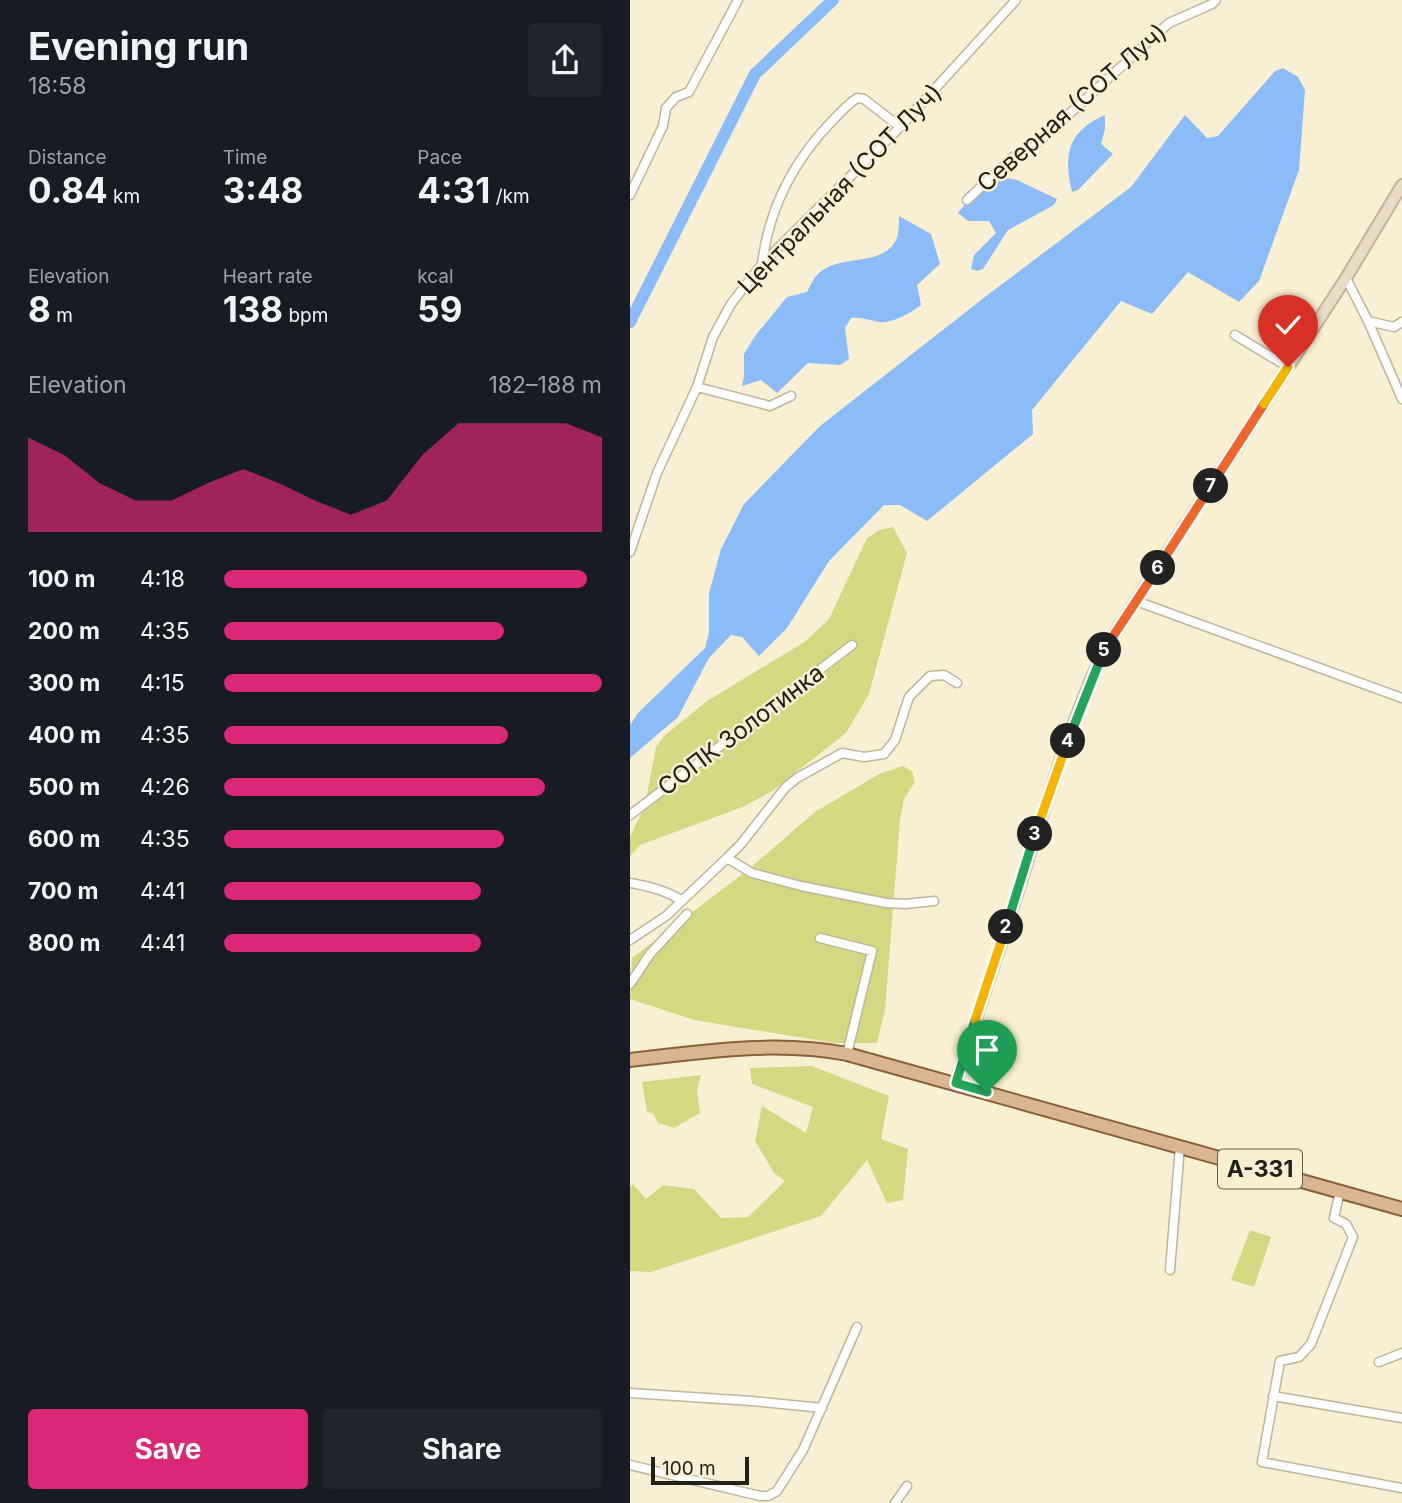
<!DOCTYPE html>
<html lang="en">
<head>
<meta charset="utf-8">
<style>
  :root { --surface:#171b24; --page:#20242c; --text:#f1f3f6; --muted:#9ea1a6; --accent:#db2777 }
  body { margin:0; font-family:Inter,sans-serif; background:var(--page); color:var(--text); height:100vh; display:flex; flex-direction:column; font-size:26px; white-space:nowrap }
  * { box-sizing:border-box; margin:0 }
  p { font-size:23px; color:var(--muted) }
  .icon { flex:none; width:38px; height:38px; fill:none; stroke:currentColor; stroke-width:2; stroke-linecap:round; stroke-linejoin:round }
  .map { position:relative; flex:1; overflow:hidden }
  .details { display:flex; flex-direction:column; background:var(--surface); width:630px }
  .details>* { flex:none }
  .scale { position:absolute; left:21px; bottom:18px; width:98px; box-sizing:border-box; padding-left:7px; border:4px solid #232016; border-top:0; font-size:19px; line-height:24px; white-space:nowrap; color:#232016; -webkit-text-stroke:5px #f9f0d3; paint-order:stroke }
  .pin { position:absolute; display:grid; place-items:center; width:60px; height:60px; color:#fff; margin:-72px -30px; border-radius:50% 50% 50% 0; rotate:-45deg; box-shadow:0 0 7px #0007 }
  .pin .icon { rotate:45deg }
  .km { position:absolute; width:35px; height:35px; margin:-18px; border-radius:50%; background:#222; color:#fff; font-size:19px; line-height:35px; text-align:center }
  .round { display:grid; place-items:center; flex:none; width:74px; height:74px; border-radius:7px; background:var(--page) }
  .summary { display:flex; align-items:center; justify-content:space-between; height:119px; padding:0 28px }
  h1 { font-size:38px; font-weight:700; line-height:52px }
  .figures { display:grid; grid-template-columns:repeat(3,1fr); gap:10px; height:119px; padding:7px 28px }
  .figures div { display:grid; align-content:center }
  .figures b { font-size:35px; font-weight:700 }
  .figures small { font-size:19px; font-weight:400 }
  .figures p { font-size:19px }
  .chart { height:196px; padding:14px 28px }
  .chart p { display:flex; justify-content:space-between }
  .chart svg { width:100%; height:126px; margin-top:7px; fill:var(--accent); opacity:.7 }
  .cta { display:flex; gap:14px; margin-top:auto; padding:14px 28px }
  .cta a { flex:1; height:80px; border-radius:7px; background:var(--accent); color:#fff; font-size:28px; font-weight:700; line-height:80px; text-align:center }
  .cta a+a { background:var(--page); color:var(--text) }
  ul { padding:0 28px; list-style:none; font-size:23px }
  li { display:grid; grid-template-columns:112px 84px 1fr; align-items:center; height:52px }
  li i { height:18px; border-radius:9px; background:var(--accent) }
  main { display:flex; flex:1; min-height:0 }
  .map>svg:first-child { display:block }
  .green { fill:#d3d881 }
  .water { fill:#8bbcf9 }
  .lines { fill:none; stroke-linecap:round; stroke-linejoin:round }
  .river { stroke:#8bbcf9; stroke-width:12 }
  .minor-casing { stroke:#bdb59a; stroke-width:11 }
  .secondary-casing { stroke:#bdb59a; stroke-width:14 }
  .primary-casing { stroke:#8a6038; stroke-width:16 }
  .minor { stroke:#fff; stroke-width:8 }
  .secondary { stroke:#ecdac9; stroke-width:10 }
  .primary { stroke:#dab592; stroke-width:12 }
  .split-1-casing { stroke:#fff; stroke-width:14 }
  .split-2-casing { stroke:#fff; stroke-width:14 }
  .split-3-casing { stroke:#fff; stroke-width:14 }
  .split-4-casing { stroke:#fff; stroke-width:14 }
  .split-5-casing { stroke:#fff; stroke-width:14 }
  .split-6-casing { stroke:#fff; stroke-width:14 }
  .split-7-casing { stroke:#fff; stroke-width:14 }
  .split-8-casing { stroke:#fff; stroke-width:14 }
  .split-9-casing { stroke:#fff; stroke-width:14 }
  .split-1 { stroke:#22a559; stroke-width:9 }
  .split-2 { stroke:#f5b400; stroke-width:9 }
  .split-3 { stroke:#22a559; stroke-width:9 }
  .split-4 { stroke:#f5b400; stroke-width:9 }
  .split-5 { stroke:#22a559; stroke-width:9 }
  .split-6 { stroke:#f0652b; stroke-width:9 }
  .split-7 { stroke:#f0652b; stroke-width:9 }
  .split-8 { stroke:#f0652b; stroke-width:9 }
  .split-9 { stroke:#f5b400; stroke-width:9 }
  .labels { text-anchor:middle; stroke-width:5; stroke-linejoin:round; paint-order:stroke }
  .shield { fill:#f9f0d3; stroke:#635e4f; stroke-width:2 }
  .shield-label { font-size:23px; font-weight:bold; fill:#232016 }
  .street-label { font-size:24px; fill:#232016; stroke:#f9f0d3 }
</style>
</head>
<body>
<main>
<section class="details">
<div class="summary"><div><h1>Evening run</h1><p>18:58</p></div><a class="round"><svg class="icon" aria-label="share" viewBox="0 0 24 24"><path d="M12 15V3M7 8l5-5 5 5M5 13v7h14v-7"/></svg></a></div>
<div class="figures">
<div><p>Distance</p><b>0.84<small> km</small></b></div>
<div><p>Time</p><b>3:48</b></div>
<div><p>Pace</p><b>4:31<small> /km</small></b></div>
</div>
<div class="figures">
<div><p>Elevation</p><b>8<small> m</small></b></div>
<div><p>Heart rate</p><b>138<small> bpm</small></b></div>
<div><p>kcal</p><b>59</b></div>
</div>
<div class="chart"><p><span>Elevation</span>182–188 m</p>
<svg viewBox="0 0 160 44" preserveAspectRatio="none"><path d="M0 44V11L10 17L20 27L30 33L40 33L50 27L60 22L70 27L80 33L90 38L100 33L110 17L120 6L130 6L140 6L150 6L160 11V44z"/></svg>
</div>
<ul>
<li><b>100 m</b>4:18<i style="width:96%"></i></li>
<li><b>200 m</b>4:35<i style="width:74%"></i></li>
<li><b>300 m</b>4:15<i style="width:100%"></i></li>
<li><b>400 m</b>4:35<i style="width:75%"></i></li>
<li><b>500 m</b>4:26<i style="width:85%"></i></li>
<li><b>600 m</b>4:35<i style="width:74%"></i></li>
<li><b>700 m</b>4:41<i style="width:68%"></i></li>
<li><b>800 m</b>4:41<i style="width:68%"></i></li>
</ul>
<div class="cta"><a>Save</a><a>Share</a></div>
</section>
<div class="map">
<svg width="772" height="1503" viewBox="0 0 772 1503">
  <rect width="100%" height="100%" fill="#f9f0d3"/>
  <path class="green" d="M263 527 277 553 239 694 216 733 142 791 115 806 10 845 0 856V837L15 805 26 747 34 736 77 701 176 641 199 619 237 538 250 530Z
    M273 766 282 771 285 782 274 799 270 820 255 1010 247 1043H205L64 1020 0 999 2 958 119 869 185 812 249 774Z
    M182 1066 259 1096 251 1139 278 1149 273 1200 257 1203 237 1160 191 1216 21 1272 0 1271V1188L3 1184 16 1199 33 1185 64 1189 91 1218 118 1217 155 1181 144 1173 125 1141 132 1106 176 1133 183 1107 122 1084 120 1068Z
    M71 1075 67 1090 70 1113 44 1128 28 1123 23 1113 17 1112 12 1082Z
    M620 1230 641 1237 624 1287 601 1280Z"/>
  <path class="water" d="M653 68 668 77 675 90 669 170 629 281 609 302 558 272 522 314 491 301 402 410 403 434 297 521 270 505H254L199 561 157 628 129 656 112 637 101 635 79 658 48 717 0 758V725L8 713 75 648 79 633V593L91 549 114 504 190 426 355 297 501 187 555 115 577 138 588 136 645 71Z
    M475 115V129L471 144 483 154 448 190 442 192C433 155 438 131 475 115Z
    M377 178 387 180 427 199 424 205 378 230 353 269 347 271 341 269 344 255 366 233 359 221H338L328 213C341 196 358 185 377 178Z
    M269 216 301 234 310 264 287 285 291 305C281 313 261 324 249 322 238 320 232 317 221 318L215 328 219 359 210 365 178 363 147 393 131 380 112 386 114 376V354L125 336 157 297 177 292C181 285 184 277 189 273 212 253 254 268 267 238 269 232 269 223 269 216Z"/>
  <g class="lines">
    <path class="river" d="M0 322 125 74 203 0"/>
    <g class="minor-casing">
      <path id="minor" d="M0 195 33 126 36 108 46 97 59 92 108 0
        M337 200 383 157H392L539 23 582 4 586 0
        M132 264C139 208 164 160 203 120 210 113 218 104 227 98L234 99 270 127
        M716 278 738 321 772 399
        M738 321 764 327 772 322
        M605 335 658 367
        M67 387 140 406 161 396
        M0 552 27 473 67 387 83 337 101 304 132 264 270 127 386 0
        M506 601 772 698
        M0 815 222 645
        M97 858 122 873 171 886 256 903 275 904 304 901
        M0 883C19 886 35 890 51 900
        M190 938 242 951 217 1054
        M0 940 36 916 97 858 111 844 155 788 167 778 212 753 234 757 254 754 265 740 279 697 300 676 314 675 327 683
        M0 984 20 954 57 914
        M710 1191 704 1218 716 1224 723 1237 681 1344 669 1357 650 1361 632 1462 772 1488
        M540 1270 550 1146
        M749 1362 772 1353
        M0 1393 122 1401 192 1408
        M643 1396 772 1418
        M0 1465 130 1496H138L147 1491 173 1450 227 1327
        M265 1503 277 1486"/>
    </g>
    <g class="secondary-casing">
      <path id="secondary" d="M326 1083C342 1027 362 972 380 916 409 826 435 736 474 650L716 278 772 185"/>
    </g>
    <g class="primary-casing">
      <path id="primary" d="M0 1060C73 1052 144 1040 217 1054L772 1209"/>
    </g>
    <use href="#minor" class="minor"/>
    <use href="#secondary" class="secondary"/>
    <use href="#primary" class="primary"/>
  </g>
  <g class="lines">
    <g class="split-1-casing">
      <path id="split-1" d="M345 1020 326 1083 357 1092"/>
    </g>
    <g class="split-2-casing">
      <path id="split-2" d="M345 1020 376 927"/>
    </g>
    <g class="split-3-casing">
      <path id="split-3" d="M376 927 405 834"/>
    </g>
    <g class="split-4-casing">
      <path id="split-4" d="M405 834 438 741"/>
    </g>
    <g class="split-5-casing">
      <path id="split-5" d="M438 741 474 650"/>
    </g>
    <g class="split-6-casing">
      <path id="split-6" d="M474 650 528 568"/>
    </g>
    <g class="split-7-casing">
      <path id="split-7" d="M528 568 581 486"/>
    </g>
    <g class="split-8-casing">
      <path id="split-8" d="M581 486 634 404"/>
    </g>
    <g class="split-9-casing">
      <path id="split-9" d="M634 404 658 367"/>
    </g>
    <use href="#split-1" class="split-1"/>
    <use href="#split-2" class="split-2"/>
    <use href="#split-3" class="split-3"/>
    <use href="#split-4" class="split-4"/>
    <use href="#split-5" class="split-5"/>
    <use href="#split-6" class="split-6"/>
    <use href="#split-7" class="split-7"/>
    <use href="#split-8" class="split-8"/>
    <use href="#split-9" class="split-9"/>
  </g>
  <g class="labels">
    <rect class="shield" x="588" y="1149.5" width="84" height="39" rx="5"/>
    <g class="shield-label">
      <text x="630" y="1177">А-331</text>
    </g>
    <g class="street-label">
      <text transform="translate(442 108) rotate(-41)" y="8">Северная (СОТ Луч)</text>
      <text transform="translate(210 189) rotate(-46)" y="8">Центральная (СОТ Луч)</text>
      <text transform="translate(111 730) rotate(-37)" y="8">СОПК Золотинка</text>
    </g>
  </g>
</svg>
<div class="scale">100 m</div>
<div class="pin" style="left:357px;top:1092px;background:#1e9e55"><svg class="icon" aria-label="arrive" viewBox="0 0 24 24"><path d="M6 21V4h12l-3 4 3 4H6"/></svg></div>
<div class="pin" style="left:658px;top:367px;background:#d93025"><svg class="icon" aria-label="check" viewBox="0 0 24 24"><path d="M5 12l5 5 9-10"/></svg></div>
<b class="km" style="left:376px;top:927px">2</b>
<b class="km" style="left:405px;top:834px">3</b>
<b class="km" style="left:438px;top:741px">4</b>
<b class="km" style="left:474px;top:650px">5</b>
<b class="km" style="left:528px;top:568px">6</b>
<b class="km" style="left:581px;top:486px">7</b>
</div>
</main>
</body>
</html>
